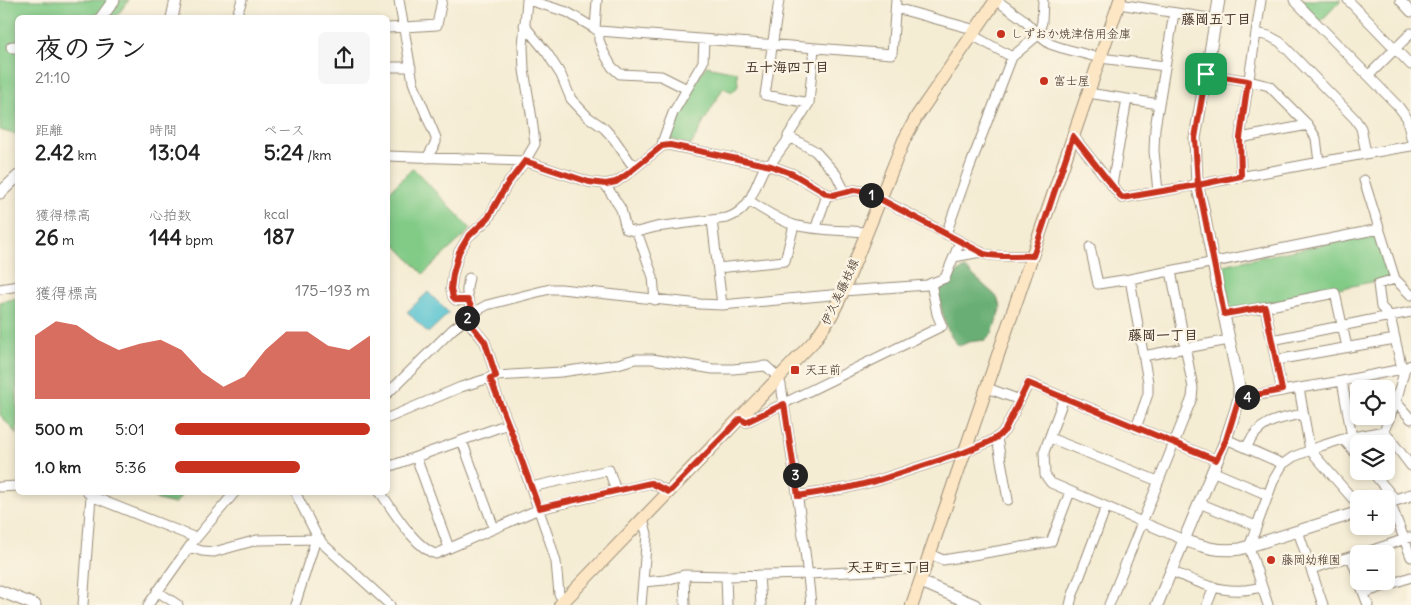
<!DOCTYPE html>
<html lang="ja">
<head>
<meta charset="utf-8">
<style>
  :root { --surface:#fff; --page:#f6f6f6; --text:#222; --muted:#767676; --accent:#c8321e }
  body { margin:0; font-family:Delius,"Klee One",sans-serif; background:var(--page); color:var(--text); height:100vh; display:flex; flex-direction:column; font-size:19px; white-space:nowrap }
  * { box-sizing:border-box; margin:0 }
  p { font-size:16px; color:var(--muted) }
  .icon { flex:none; width:28px; height:28px; fill:none; stroke:currentColor; stroke-width:2; stroke-linecap:round; stroke-linejoin:round }
  .map { position:relative; flex:1; overflow:hidden }
  .drawer { position:absolute; left:15px; top:15px; width:375px; height:480px; display:flex; flex-direction:column; background:var(--surface); border-radius:8px; box-shadow:0 2px 8px #0003 }
  .drawer>* { flex:none }
  .tools { position:absolute; left:1350px; top:380px; display:grid; gap:10px }
  .tools a { display:grid; place-items:center; width:45px; height:45px; border-radius:8px; background:var(--surface); box-shadow:0 2px 8px #0003; font-size:25px }
  .pin { position:absolute; display:grid; place-items:center; width:42px; height:42px; color:#fff; margin:-21px; border-radius:10px; box-shadow:0 2px 8px #0006 }
  .km { position:absolute; width:25px; height:25px; margin:-12px; border-radius:50%; background:#222; color:#fff; font-size:14px; line-height:25px; text-align:center }
  .round { display:grid; place-items:center; flex:none; width:52px; height:52px; border-radius:8px; background:var(--page) }
  .overview { display:flex; align-items:center; justify-content:space-between; height:85px; padding:0 20px }
  h1 { font-size:28px; font-weight:700; line-height:38px }
  .stats { display:grid; grid-template-columns:repeat(3,1fr); gap:8px; height:85px; padding:5px 20px }
  .stats div { display:grid; align-content:center }
  .stats b { font-size:21px; font-weight:700 }
  .stats small { font-size:14px; font-weight:400 }
  .stats p { font-size:14px }
  .chart { height:140px; padding:10px 20px }
  .chart p { display:flex; justify-content:space-between }
  .chart svg { width:100%; height:90px; margin-top:5px; fill:var(--accent); opacity:.7 }
  ul { padding:0 20px; list-style:none; font-size:16px }
  li { display:grid; grid-template-columns:80px 60px 1fr; align-items:center; height:38px }
  li i { height:12px; border-radius:6px; background:var(--accent) }
  .map>svg:first-child { display:block }
  .green { fill:#82cb87; stroke:#5e7a52 }
  .forest { fill:#69af74; stroke:#526c49 }
  .water { fill:#57c3d0; stroke:#497677 }
  .lines { fill:none; stroke-linecap:round; stroke-linejoin:round }
  .minor-casing { stroke:#988b78; stroke-width:11 }
  .tertiary-casing { stroke:#988b78; stroke-width:13 }
  .secondary-casing { stroke:#988b78; stroke-width:14 }
  .minor { stroke:#fff; stroke-width:9 }
  .tertiary { stroke:#fff; stroke-width:11 }
  .secondary { stroke:#fce6c4; stroke-width:12 }
  .route-casing { stroke:#fff; stroke-width:10 }
  .route { stroke:#c8321e; stroke-width:6 }
  .poi-dot { fill:#c8321e; stroke:#fcf5e5; stroke-width:2 }
  .labels { text-anchor:middle; stroke-width:4.5; stroke-linejoin:round; paint-order:stroke }
  .poi-label { font-size:12px; fill:#3b2a1e; stroke:#fcf5e5; text-anchor:start }
  .street-label { font-size:12px; fill:#3b2a1e; stroke:#fcf5e5 }
  .neighbourhood-label { font-size:14px; font-weight:bold; fill:#3b2a1e; stroke:#fcf5e5 }
</style>
</head>
<body>
<div class="map">
<svg width="1411" height="605" viewBox="0 0 1411 605">
  <rect width="100%" height="100%" fill="#fcf5e5"/>
  <filter id="ink" filterUnits="userSpaceOnUse"><feTurbulence type="fractalNoise" baseFrequency=".02" numOctaves="2"/><feDisplacementMap in="SourceGraphic" scale="10" xChannelSelector="R" yChannelSelector="G"/><feConvolveMatrix kernelMatrix="1 2 1 2 8 2 1 2 1" color-interpolation-filters="sRGB"/></filter>
  <filter id="wash" filterUnits="userSpaceOnUse"><feTurbulence type="fractalNoise" baseFrequency=".0096" numOctaves="4" result="noise"/><feDisplacementMap in="SourceGraphic" scale="20" xChannelSelector="R" yChannelSelector="G"/><feGaussianBlur stdDeviation="1.12" result="paint"/><feColorMatrix in="noise" values="0 0 0 0 0 0 0 0 0 0 0 0 0 0 0 0 0 1.4 0 .05"/><feComposite in="paint" operator="in"/></filter>
  <g filter="url(#wash)">
    <rect width="100%" height="100%" fill="#f4ecd3"/>
    <path class="green" d="M0 0H129L116 17 18 18V131L14 134 0 130Z
      M1299 0H1341L1320 22Z
      M706 66 737 72 738 86 733 92 723 88 691 145 667 138 681 106Z
      M413 168 471 229 423 274 388 237V193Z
      M1374 234 1379 237 1390 278 1234 311 1231 309 1223 265Z
      M17 298H18L17 434 0 415V302Z
      M148 493H183L175 504 158 500Z"/>
    <path class="forest" d="M965 268 996 296 1001 306 992 334 986 340 969 342 959 346C944 332 942 310 938 291L949 283 956 273Z"/>
    <path class="water" d="M428 292 449 313 428 333 407 312Z"/>
  </g>
  <g filter="url(#ink)">
    <g class="lines">
      <g class="minor-casing">
        <path id="minor" d="M399 0 413 82 417 93 436 138V142L427 158
          M528 0 567 12 599 31 892 54 896 0
          M779 0 765 95 809 103
          M996 0 1023 19 1038 35 1050 44 1062 48 1100 58 1165 66
          M1294 0 1398 106 1407 118 1411 138
          M1348 0 1411 65
          M1400 0 1411 12
          M1119 4 1215 19
          M896 8 976 30
          M236 18 242 0
          M524 25 547 53 561 75 571 99 588 117 604 128 614 139 630 162 637 165
          M388 28 437 25 442 0
          M595 29 597 0
          M599 31V40L604 53 612 67 620 74 661 76 687 89
          M1256 33 1269 36 1280 42 1355 119 1361 128 1366 153
          M972 35 1012 57 1038 35 1042 22 1043 0
          M814 48 809 103 788 136 815 151 836 174 845 192
          M388 67H411
          M1206 74 1249 81 1269 86 1308 125 1316 138 1319 162
          M1369 75 1411 33
          M1088 93 1159 104
          M1073 136 1122 198C1219 182 1314 162 1411 146
          M1240 138 1308 125
          M662 146 663 140 673 113 703 62 704 40
          M388 156 525 161 589 182 605 184 616 182 626 175 662 146 669 145 771 166 793 174 827 194 833 195 854 190 861 191 881 199 984 254C1002 258 1015 255 1033 256
          M769 166 790 137
          M1241 176 1240 138 1261 0
          M1364 180 1395 279 1411 295
          M605 184 621 209 626 229 637 232 656 227 727 218C753 209 753 187 766 165
          M1112 185 1127 99
          M1158 192 1154 151 1155 128 1174 13
          M749 201C763 209 778 220 794 225 817 231 843 230 867 232
          M712 220 722 305
          M816 228C819 216 824 206 827 194
          M637 232 653 277 655 300
          M946 234 969 169 1012 57
          M1090 247 1098 284 1130 279 1379 229
          M954 257 981 252
          M718 268 785 261 794 225
          M469 278C466 288 466 295 470 305
          M1130 279 1148 382V394L1136 428
          M1395 279 1378 284 1381 307 1390 316 1411 312
          M0 289 18 286
          M843 291 927 285 945 278 960 242
          M468 300H456L453 297 451 289 453 274 459 252 468 237 488 219 506 186 525 161 535 144 532 119 524 70 523 46 527 0
          M1265 307 1282 391
          M1224 314 1265 307 1335 293 1347 347
          M466 319 485 342 496 376
          M1272 340 1390 316 1402 369
          M1143 356 1229 340
          M1276 360 1395 339
          M490 378 511 431 550 542 556 562 559 594 564 600
          M1342 381 1352 437
          M987 388 1020 400 1029 383 1216 460
          M1299 388 1310 450 1359 506
          M388 393 453 329 478 310 487 305 534 293 550 289H561L700 304 722 305 842 294
          M1064 398 1044 452 1045 475 1051 483 1184 540
          M1239 398 1342 381 1402 369 1411 365
          M1396 402 1411 419
          M388 418 461 387 496 376 561 372 618 364 635 359H652L713 369H733L766 366 779 378 781 385C792 458 804 531 811 605
          M740 419 746 422 942 326 937 314 931 283
          M1384 431 1396 402 1405 368
          M997 438 1008 500
          M1050 438 1158 481
          M1226 439 1283 464
          M1343 439 1359 457
          M462 441 494 528
          M1246 448C1259 421 1276 419 1303 414
          M416 457 449 548
          M388 467 508 424
          M1212 471 1268 495
          M1371 471 1396 500
          M0 487 18 486
          M531 487 609 470 616 491
          M87 492 91 496 196 538
          M295 492 317 536 323 544 390 605
          M380 492C393 510 415 548 436 554L539 509 651 483 669 492
          M798 496 847 488 876 481 965 452 989 442 999 436 1005 430 1020 400
          M1390 502 1411 557
          M1199 503 1256 526
          M1298 531 1323 605
          M189 547 202 551 214 552 257 540 320 539
          M930 554 943 560 1051 542 1070 492
          M1361 554 1411 537
          M1351 557 1359 579
          M1311 569 1359 554
          M1171 571C1194 581 1217 592 1243 590 1249 590 1256 588 1262 587
          M684 575 685 605
          M759 575 761 605
          M726 576 727 605
          M1359 581 1368 605
          M643 582 666 580 684 575 726 576 808 574 909 569
          M157 591 178 605
          M1364 593 1411 577
          M83 605 91 496
          M148 605 192 543 235 492
          M295 605 316 539
          M641 605 647 534 643 519
          M1070 605 1072 597 1106 507
          M1109 605C1137 536 1164 467 1192 398L1193 388 1171 271
          M1207 605 1214 587
          M1268 605 1249 547 1274 479 1283 464 1293 457 1321 446 1343 439 1384 431 1411 466"/>
      </g>
      <g class="tertiary-casing">
        <path id="tertiary" d="M101 18 114 0
          M172 18 176 0
          M12 47H18
          M0 193 18 176
          M1386 503 1411 495
          M1184 540C1204 547 1218 552 1240 549L1359 512
          M921 582 975 605
          M0 591 35 605
          M1157 605 1226 439 1236 409 1239 398V386L1213 263 1203 208 1197 185 1195 138 1219 0"/>
      </g>
      <g class="secondary-casing">
        <path id="secondary" d="M560 605 814 341 831 316 842 294 904 140 917 116 996 0
          M912 605 1120 0"/>
      </g>
      <use href="#minor" class="minor"/>
      <use href="#tertiary" class="tertiary"/>
      <use href="#secondary" class="secondary"/>
    </g>
  </g>
  <g class="lines" filter="url(#ink)">
    <g class="route-casing">
      <path id="route" d="M1206 74 1195 138 1198 185 1122 198 1073 136 1033 256C1015 255 1002 258 984 254L880 199 861 191 854 190 833 195 827 194 793 174 771 166 670 145 662 146 626 175 616 182 606 184 589 182 525 161 506 186 488 218 468 237 459 252 453 274 451 289 453 297 456 300H468L474 313 466 318 485 342 496 376 490 378 511 431 539 508 651 483 669 492 740 419 746 422 784 404 798 496 847 488 876 481 965 452 989 442 999 436 1005 430 1028 383 1216 460 1226 440 1239 398 1282 390 1265 307 1224 314 1203 208 1198 185 1241 176 1240 138 1248 81 1206 74"/>
    </g>
    <use href="#route" class="route"/>
  </g>
  <g class="poi-dot">
    <circle cx="1001" cy="34" r="5"/>
    <circle cx="1044" cy="81" r="5"/>
    <rect x="790" y="365" width="10" height="10" rx="2.5"/>
    <circle cx="1271" cy="560" r="5"/>
  </g>
  <g class="labels">
    <g class="poi-label">
      <text x="1011" y="38">しずおか焼津信用金庫</text>
      <text x="1054" y="85">富士屋</text>
      <text x="805" y="374">天王前</text>
      <text x="1281" y="564">藤岡幼稚園</text>
    </g>
    <g class="street-label">
      <text transform="translate(840 292) rotate(-65)" y="4">伊久美藤枝線</text>
    </g>
    <g class="neighbourhood-label">
      <text x="1216" y="24">藤岡五丁目</text>
      <text x="787" y="72">五十海四丁目</text>
      <text x="1163" y="340">藤岡一丁目</text>
      <text x="889" y="572">天王町三丁目</text>
    </g>
  </g>
</svg>
<div class="tools">
<a><svg class="icon" aria-label="locate" viewBox="0 0 24 24"><circle cx="12" cy="12" r="6"/><path d="M12 2v4M12 18v4M2 12h4M18 12h4"/></svg></a>
<a><svg class="icon" aria-label="layers" viewBox="0 0 24 24"><path d="M12 4l9 5-9 5-9-5zM3 14l9 5 9-5"/></svg></a>
<a>+</a>
<a>−</a>
</div>
<div class="pin" style="left:1206px;top:74px;background:#1e9e55"><svg class="icon" aria-label="arrive" viewBox="0 0 24 24"><path d="M6 21V4h12l-3 4 3 4H6"/></svg></div>
<b class="km" style="left:871px;top:195px">1</b>
<b class="km" style="left:467px;top:318px">2</b>
<b class="km" style="left:795px;top:475px">3</b>
<b class="km" style="left:1247px;top:397px">4</b>
<section class="drawer">
<div class="overview"><div><h1>夜のラン</h1><p>21:10</p></div><a class="round"><svg class="icon" aria-label="share" viewBox="0 0 24 24"><path d="M12 15V3M7 8l5-5 5 5M5 13v7h14v-7"/></svg></a></div>
<div class="stats">
<div><p>距離</p><b>2.42<small> km</small></b></div>
<div><p>時間</p><b>13:04</b></div>
<div><p>ペース</p><b>5:24<small> /km</small></b></div>
</div>
<div class="stats">
<div><p>獲得標高</p><b>26<small> m</small></b></div>
<div><p>心拍数</p><b>144<small> bpm</small></b></div>
<div><p>kcal</p><b>187</b></div>
</div>
<div class="chart"><p><span>獲得標高</span>175–193 m</p>
<svg viewBox="0 0 160 44" preserveAspectRatio="none"><path d="M0 44V13L10 6L20 8L30 15L40 20L50 17L60 15L70 20L80 31L90 38L100 33L110 20L120 11L130 11L140 18L150 20L160 13V44z"/></svg>
</div>
<ul>
<li><b>500 m</b>5:01<i style="width:100%"></i></li>
<li><b>1.0 km</b>5:36<i style="width:64%"></i></li>
</ul>
</section>
</div>
</body>
</html>
